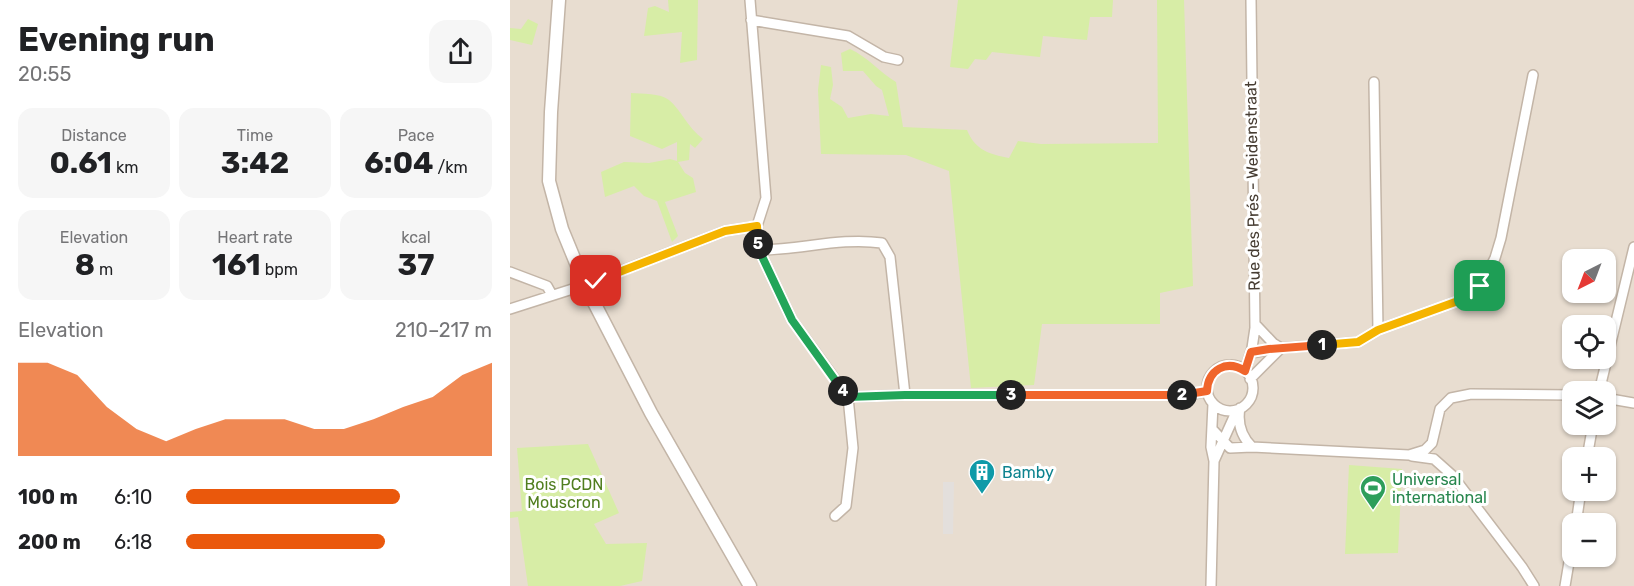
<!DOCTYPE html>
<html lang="en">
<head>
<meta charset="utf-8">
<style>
  :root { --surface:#fff; --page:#f6f6f6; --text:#202124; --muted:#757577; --accent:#ea580c }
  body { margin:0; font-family:Rubik,sans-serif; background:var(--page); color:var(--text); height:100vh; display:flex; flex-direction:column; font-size:22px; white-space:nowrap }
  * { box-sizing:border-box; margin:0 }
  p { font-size:20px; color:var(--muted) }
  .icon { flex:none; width:33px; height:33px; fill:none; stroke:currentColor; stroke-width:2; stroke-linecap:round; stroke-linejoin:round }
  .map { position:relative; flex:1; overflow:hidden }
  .panel { display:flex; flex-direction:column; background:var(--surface); width:510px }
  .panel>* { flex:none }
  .needle { width:39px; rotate:222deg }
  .fabs { position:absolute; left:1052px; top:249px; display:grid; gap:12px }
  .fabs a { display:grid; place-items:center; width:54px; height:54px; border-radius:12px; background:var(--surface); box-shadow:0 2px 4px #0004; font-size:30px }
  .pin { position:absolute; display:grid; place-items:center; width:51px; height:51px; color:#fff; margin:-26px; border-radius:12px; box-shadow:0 3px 9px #0006 }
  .km { position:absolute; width:30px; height:30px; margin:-15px; border-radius:50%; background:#222; color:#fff; font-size:16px; line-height:30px; text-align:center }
  .round { display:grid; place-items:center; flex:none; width:63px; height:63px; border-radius:18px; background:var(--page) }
  .summary { display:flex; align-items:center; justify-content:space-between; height:102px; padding:0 18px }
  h1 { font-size:33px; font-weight:700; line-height:45px }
  .stats { display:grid; grid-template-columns:repeat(3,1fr); gap:9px; height:102px; padding:6px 18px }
  .stats div { display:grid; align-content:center; border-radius:15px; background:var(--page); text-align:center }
  .stats b { font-size:30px; font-weight:700 }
  .stats small { font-size:16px; font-weight:400 }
  .stats p { font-size:16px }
  .chart { height:168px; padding:12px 18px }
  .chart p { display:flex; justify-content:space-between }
  .chart svg { width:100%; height:108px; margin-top:6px; fill:var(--accent); opacity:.7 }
  ul { padding:0 18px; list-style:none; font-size:20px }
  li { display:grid; grid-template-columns:96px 72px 1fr; align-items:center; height:45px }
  li i { height:15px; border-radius:8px; background:var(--accent) }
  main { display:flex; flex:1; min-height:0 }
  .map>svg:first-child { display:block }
  .residential { fill:#e8ddd0; fill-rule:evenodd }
  .green { fill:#d7eda6 }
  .parking { fill:#e3dfdc }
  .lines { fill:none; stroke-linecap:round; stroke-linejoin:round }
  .minor-casing { stroke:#c3b5a7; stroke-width:12 }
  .tertiary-casing { stroke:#c3b5a7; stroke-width:15 }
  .minor { stroke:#fff; stroke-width:9 }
  .tertiary { stroke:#fff; stroke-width:12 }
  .split-1-casing { stroke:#fff; stroke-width:12 }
  .split-2-casing { stroke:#fff; stroke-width:12 }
  .split-3-casing { stroke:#fff; stroke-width:12 }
  .split-4-casing { stroke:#fff; stroke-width:12 }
  .split-5-casing { stroke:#fff; stroke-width:12 }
  .split-6-casing { stroke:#fff; stroke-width:12 }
  .split-1 { stroke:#f5b400; stroke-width:8 }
  .split-2 { stroke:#f0652b; stroke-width:8 }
  .split-3 { stroke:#f0652b; stroke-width:8 }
  .split-4 { stroke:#22a559; stroke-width:8 }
  .split-5 { stroke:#22a559; stroke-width:8 }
  .split-6 { stroke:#f5b400; stroke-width:8 }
  .labels { text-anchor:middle; stroke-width:6; stroke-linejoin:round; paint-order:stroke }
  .street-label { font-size:16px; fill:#463c32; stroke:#fff }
  .culture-label { font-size:16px; fill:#0d838f; stroke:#fff; text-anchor:start }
  .leisure-label { font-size:16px; fill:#27864d; stroke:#fff; text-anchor:start }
  .park-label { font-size:16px; fill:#507e1f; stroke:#fff }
</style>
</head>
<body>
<main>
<section class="panel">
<div class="summary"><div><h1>Evening run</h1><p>20:55</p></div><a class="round"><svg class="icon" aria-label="share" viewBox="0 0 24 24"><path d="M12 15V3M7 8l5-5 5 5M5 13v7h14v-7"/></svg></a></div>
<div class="stats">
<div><p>Distance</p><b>0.61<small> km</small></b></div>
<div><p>Time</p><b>3:42</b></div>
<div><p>Pace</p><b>6:04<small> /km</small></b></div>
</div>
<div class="stats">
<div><p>Elevation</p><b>8<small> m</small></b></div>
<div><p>Heart rate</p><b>161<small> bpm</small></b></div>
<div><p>kcal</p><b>37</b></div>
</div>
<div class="chart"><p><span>Elevation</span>210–217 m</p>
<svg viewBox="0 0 160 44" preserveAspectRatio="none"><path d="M0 44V6L10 6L20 11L30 24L40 33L50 38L60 33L70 29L80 29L90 29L100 33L110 33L120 29L130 24L140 20L150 11L160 6V44z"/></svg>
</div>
<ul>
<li><b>100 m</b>6:10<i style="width:70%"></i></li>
<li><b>200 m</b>6:18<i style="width:65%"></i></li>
</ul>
</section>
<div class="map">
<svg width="1124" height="586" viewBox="0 0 1124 586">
  <rect width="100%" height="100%" fill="#f4ece3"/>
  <path class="residential" d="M0 0H1124V586H0ZM1062 260H1095V292H1062ZM1062 326H1095V358H1062ZM1062 392H1095V424H1062ZM1062 458H1095V490H1062ZM1062 524H1095V556H1062Z"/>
  <path class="green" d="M158 0H188L187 60 170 63 172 32 134 36 138 8 145 6 159 12Z
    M448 0H603L602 17H580L577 40 533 36 530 57 482 52 476 60 465 59 458 69 440 67Z
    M647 0H674L683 286 650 293V324H532L524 385 461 388 439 171 396 155 311 154 308 90 311 65 321 67 323 85 320 99 332 107 338 118 361 114 379 116 372 90 366 86 353 71H333L331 53 340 49C358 57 369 72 386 82L393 127 457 130C465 150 479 154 499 158L508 141 531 144 648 143Z
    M18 19 28 24 22 45 0 40V28L11 29Z
    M121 93C132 94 150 93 159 100 171 110 178 128 193 139L185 148 180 144 179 160 168 162 175 173 183 178 186 192 155 202 168 236 162 242 147 201 134 196 124 186 95 197 91 172 114 162 139 163 160 159 167 161V142L152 149 120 136Z
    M78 444 109 513 84 524 96 544 137 543 132 581 110 586H18L8 517 0 518V512L12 511 7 448Z
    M839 465 892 469 888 553 835 554Z"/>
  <path class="parking" d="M433 482H444L443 534H433Z"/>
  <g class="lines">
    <g class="minor-casing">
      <path id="minor" d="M240 0 256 198 247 226 249 250 282 320 338 397 343 448 336 506 325 516
        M241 20 338 36 374 57 388 60
        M864 82 868 330
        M249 250C290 250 331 237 372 243L380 257 395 395
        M0 272 37 286 42 295
        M0 309 75 285 215 231 247 226
        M745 324 763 343 771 348 848 342 868 330 948 301 961 294 975 278 985 258 991 238 1023 75
        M697 388a23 23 0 1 1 46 0a23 23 0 1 1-46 0Z
        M735 371 742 348 745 328 741 0
        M740 379 771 348 741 353
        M1089 392 1124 247
        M338 397 395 395H680L697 391
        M1095 398 1124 403
        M702 429 720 448 742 447C731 436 727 424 730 408
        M742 447 899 455 915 450 922 443 930 409 941 398 961 394 1062 395
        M902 456 924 459 942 475 1012 567 1024 586
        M1077 458 1083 424
        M704 461 727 410
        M1066 524 1071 490
        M701 586 704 461 701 447 703 404
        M1055 586 1062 544"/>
    </g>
    <g class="tertiary-casing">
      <path id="tertiary" d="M49 0 41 112 39 181 52 229 75 285 141 413 240 586"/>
    </g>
    <use href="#minor" class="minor"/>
    <use href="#tertiary" class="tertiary"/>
  </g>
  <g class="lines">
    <g class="split-1-casing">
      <path id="split-1" d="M812 345 848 342 868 330 948 301 970 286"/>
    </g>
    <g class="split-2-casing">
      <path id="split-2" d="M672 395 697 391C698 370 716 359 735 371L741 352 759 349 812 345"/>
    </g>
    <g class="split-3-casing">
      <path id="split-3" d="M501 395H672"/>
    </g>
    <g class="split-4-casing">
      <path id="split-4" d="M333 391 338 397 395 395H501"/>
    </g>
    <g class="split-5-casing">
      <path id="split-5" d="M248 244 249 250 282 320 333 391"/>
    </g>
    <g class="split-6-casing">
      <path id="split-6" d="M86 281 215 231 247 226 248 244"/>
    </g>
    <use href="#split-1" class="split-1"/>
    <use href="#split-2" class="split-2"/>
    <use href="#split-3" class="split-3"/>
    <use href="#split-4" class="split-4"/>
    <use href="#split-5" class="split-5"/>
    <use href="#split-6" class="split-6"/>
  </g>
  <defs>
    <g id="building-pin" transform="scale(1.35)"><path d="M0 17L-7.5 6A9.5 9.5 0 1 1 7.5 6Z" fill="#0f9aa8" stroke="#fff"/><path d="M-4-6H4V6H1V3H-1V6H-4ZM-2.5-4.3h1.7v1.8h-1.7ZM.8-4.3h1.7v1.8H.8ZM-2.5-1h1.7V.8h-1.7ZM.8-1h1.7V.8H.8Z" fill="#fff"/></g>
    <g id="stadium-pin" transform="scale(1.35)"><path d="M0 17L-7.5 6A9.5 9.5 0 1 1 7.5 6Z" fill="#2e9e5b" stroke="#fff"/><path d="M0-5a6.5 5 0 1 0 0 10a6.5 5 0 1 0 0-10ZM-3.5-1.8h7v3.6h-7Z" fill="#fff"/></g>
  </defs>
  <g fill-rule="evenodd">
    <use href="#building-pin" x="472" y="472"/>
    <use href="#stadium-pin" x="863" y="488"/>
  </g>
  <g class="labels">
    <g class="street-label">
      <text transform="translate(742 186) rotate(-91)" y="6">Rue des Prés - Weidenstraat</text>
    </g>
    <g class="culture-label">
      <text x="492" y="478">Bamby</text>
    </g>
    <g class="leisure-label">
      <text x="882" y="485">Universal<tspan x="882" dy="18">international</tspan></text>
    </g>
    <g class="park-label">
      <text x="54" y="490">Bois PCDN<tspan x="54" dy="18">Mouscron</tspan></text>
    </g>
  </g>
</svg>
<div class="fabs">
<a><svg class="needle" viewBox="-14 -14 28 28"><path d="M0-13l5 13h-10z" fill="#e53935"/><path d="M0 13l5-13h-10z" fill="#757577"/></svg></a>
<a><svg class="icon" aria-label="locate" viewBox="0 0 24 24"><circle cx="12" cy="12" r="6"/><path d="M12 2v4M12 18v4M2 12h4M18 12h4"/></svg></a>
<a><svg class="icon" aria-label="layers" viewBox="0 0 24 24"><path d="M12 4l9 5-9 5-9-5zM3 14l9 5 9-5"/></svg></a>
<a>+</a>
<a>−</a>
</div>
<div class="pin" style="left:970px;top:286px;background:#1e9e55"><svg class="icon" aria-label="arrive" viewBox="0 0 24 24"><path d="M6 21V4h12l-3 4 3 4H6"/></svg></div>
<div class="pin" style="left:86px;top:281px;background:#d93025"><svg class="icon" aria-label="check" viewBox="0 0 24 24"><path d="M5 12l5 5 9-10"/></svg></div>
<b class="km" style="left:812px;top:345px">1</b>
<b class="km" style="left:672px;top:395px">2</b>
<b class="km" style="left:501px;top:395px">3</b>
<b class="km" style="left:333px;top:391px">4</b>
<b class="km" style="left:248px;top:244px">5</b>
</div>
</main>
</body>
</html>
